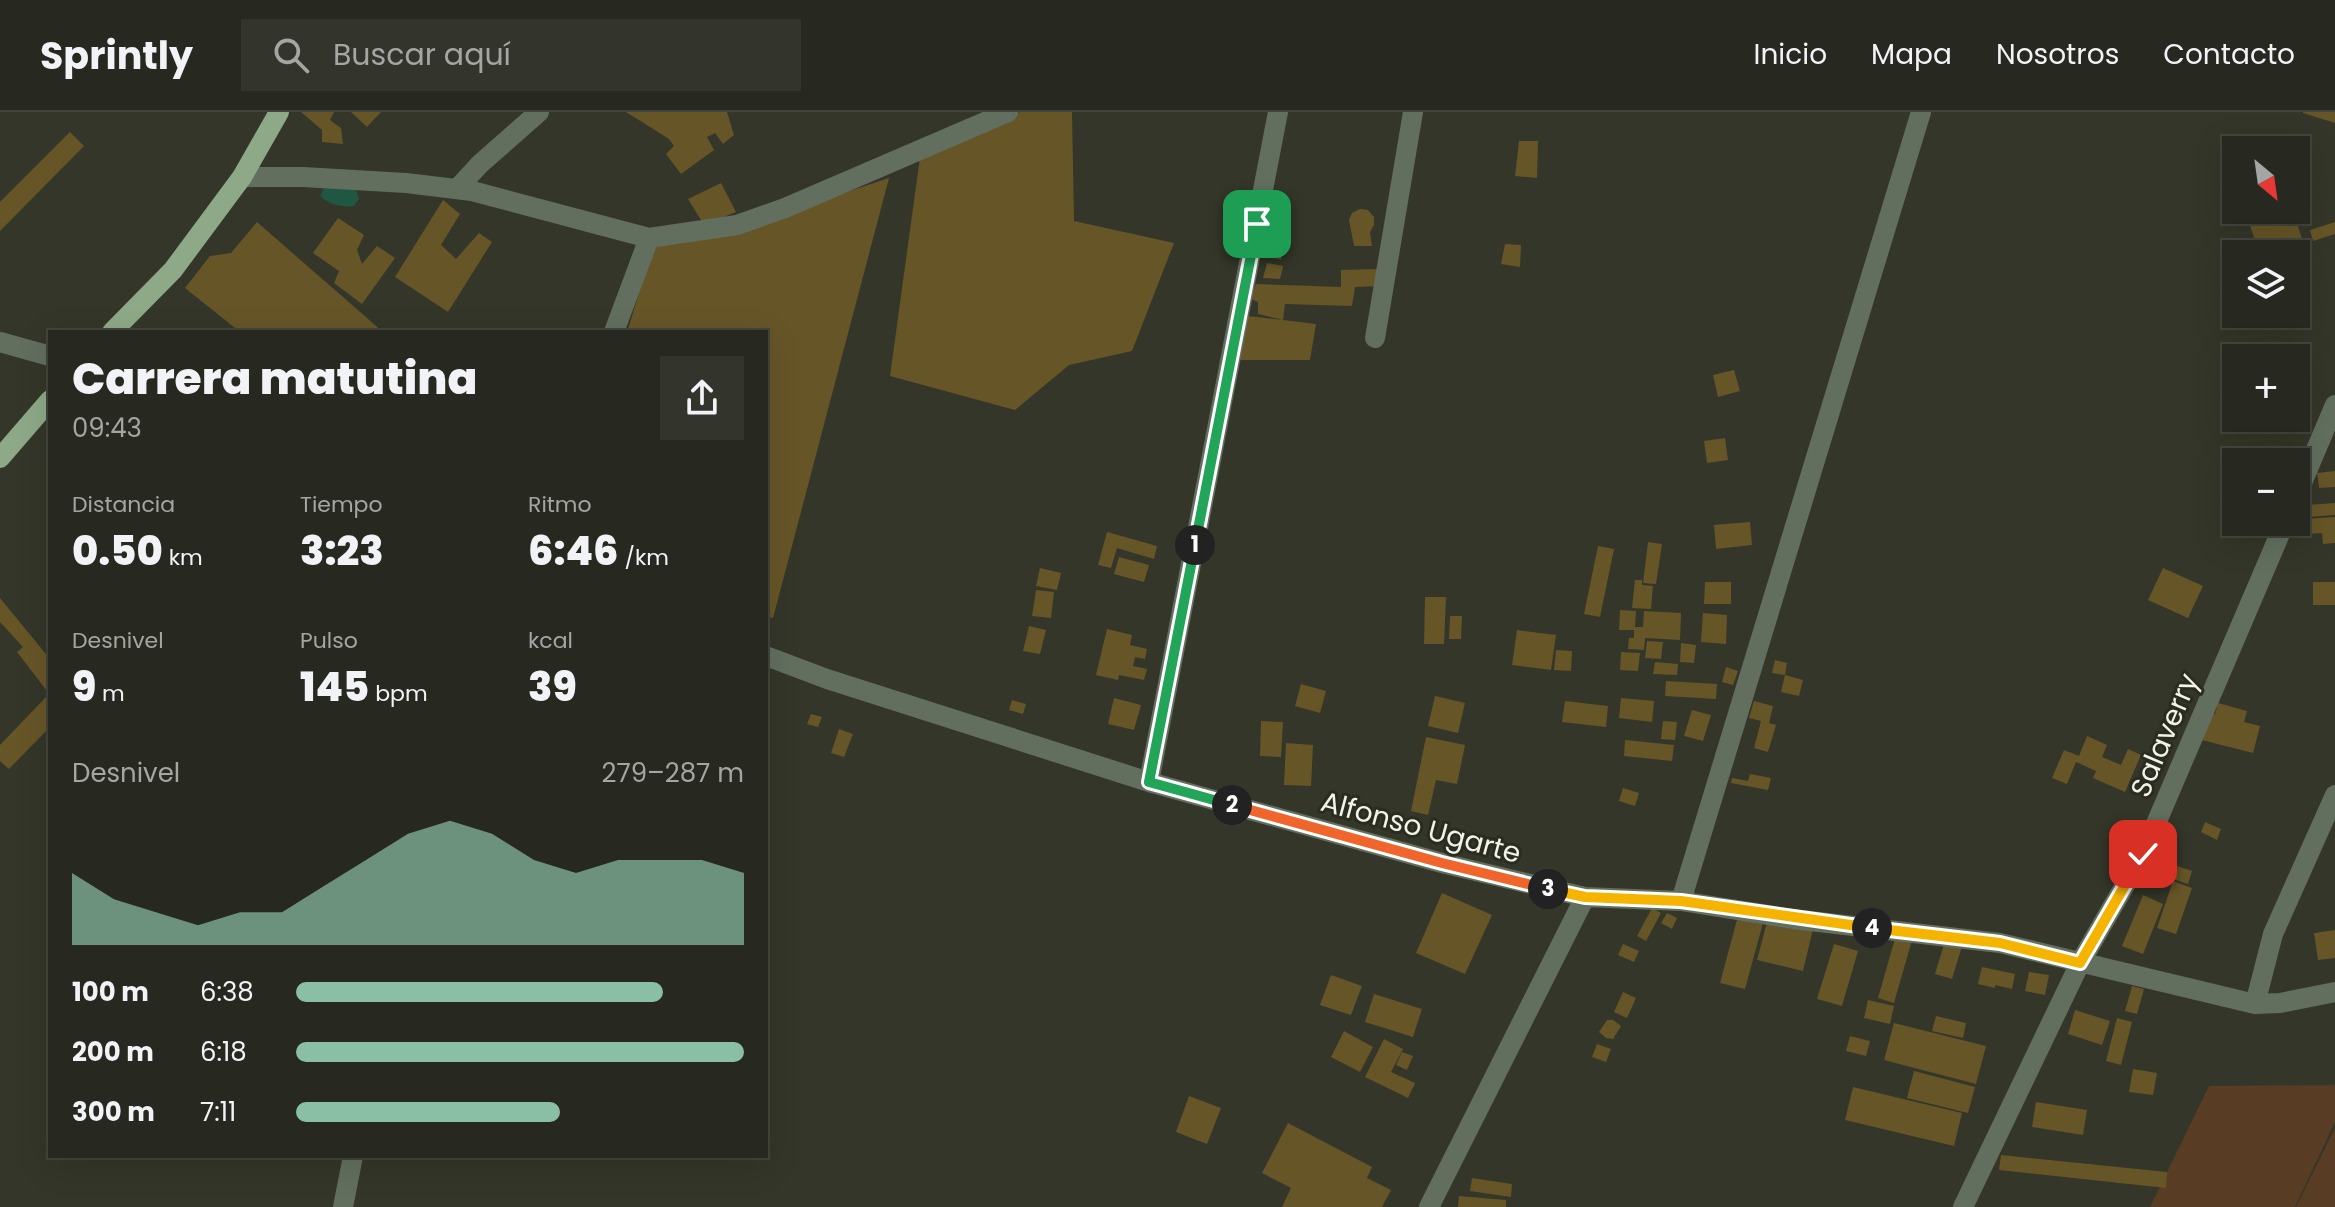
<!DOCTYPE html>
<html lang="es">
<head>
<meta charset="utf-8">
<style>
  :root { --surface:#27281f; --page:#33342c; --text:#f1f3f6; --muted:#a4a6a4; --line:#43443d; --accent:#8abfa5 }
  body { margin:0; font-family:Poppins,sans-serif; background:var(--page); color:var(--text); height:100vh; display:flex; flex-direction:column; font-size:30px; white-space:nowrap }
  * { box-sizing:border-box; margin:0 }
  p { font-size:26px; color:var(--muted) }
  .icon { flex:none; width:44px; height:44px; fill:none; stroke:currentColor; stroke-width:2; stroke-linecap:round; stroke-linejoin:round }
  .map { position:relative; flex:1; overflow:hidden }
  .side { position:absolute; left:48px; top:218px; width:720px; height:828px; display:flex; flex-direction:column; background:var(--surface); border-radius:0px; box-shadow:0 8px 32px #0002,0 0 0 2px var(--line) }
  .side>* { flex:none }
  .needle { width:52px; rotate:151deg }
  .controls { position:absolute; left:2222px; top:24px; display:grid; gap:16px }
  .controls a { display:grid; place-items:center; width:88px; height:88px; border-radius:0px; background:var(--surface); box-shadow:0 8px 32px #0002,0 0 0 2px var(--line); font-size:40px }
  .pin { position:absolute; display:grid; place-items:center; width:68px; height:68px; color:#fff; margin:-34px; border-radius:16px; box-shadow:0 4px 12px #0006 }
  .km { position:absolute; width:40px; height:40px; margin:-20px; border-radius:50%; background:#222; color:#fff; font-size:22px; line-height:40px; text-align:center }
  .round { display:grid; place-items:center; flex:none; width:84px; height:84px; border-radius:0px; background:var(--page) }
  .overview { display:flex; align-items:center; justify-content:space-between; height:136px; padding:0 24px }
  h1 { font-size:44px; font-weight:800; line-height:60px }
  .stats { display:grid; grid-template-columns:repeat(3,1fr); gap:12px; height:136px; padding:8px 24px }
  .stats div { display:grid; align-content:center }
  .stats b { font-size:40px; font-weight:800 }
  .stats small { font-size:22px; font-weight:400 }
  .stats p { font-size:22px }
  .chart { height:224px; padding:16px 24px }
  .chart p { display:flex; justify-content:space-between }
  .chart svg { width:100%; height:144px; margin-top:8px; fill:var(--accent); opacity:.7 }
  ul { padding:0 24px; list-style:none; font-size:26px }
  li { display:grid; grid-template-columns:128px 96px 1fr; align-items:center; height:60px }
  li i { height:20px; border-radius:10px; background:var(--accent) }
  header { display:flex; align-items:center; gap:48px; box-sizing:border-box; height:112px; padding:0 40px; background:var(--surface); border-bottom:2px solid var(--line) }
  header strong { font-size:38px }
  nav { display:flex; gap:44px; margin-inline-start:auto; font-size:28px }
  .search { width:560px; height:72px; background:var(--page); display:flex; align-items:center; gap:20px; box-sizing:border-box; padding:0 28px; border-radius:0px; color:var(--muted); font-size:30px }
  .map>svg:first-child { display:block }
  .green { fill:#583c23 }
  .water { fill:#1f5743 }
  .building { fill:#665527 }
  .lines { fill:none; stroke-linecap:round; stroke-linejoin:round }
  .minor { stroke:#626f5f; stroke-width:20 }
  .major { stroke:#8da987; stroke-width:20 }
  .split-1-casing { stroke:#fff; stroke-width:16 }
  .split-2-casing { stroke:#fff; stroke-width:16 }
  .split-3-casing { stroke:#fff; stroke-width:16 }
  .split-4-casing { stroke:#fff; stroke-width:16 }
  .split-5-casing { stroke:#fff; stroke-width:16 }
  .split-1 { stroke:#22a559; stroke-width:10 }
  .split-2 { stroke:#22a559; stroke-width:10 }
  .split-3 { stroke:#f0652b; stroke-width:10 }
  .split-4 { stroke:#f5b400; stroke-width:10 }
  .split-5 { stroke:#f5b400; stroke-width:10 }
  .labels { text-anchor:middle; stroke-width:6; stroke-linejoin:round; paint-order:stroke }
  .street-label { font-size:28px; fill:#f1f2ea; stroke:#2a2c1f }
</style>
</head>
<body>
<header>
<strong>Sprintly</strong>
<div class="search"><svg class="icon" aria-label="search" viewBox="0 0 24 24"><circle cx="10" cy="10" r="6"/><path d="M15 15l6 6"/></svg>Buscar aquí</div>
<nav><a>Inicio</a><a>Mapa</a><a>Nosotros</a><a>Contacto</a></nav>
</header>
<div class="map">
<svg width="2335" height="1095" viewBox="0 0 2335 1095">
  <rect width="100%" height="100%" fill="#343629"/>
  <path class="green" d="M2335 973V1010L2295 1095H2150L2209 974Z
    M2335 1016V1095H2296Z"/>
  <path class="water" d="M326 72 356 77 359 87 354 94C343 96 328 92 320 84Z"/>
  <path class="building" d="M301 0H334L330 8 341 16 343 32 322 30V18Z
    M351 0H381L367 15Z
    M626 0H727L734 23 723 32 715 21 707 25 714 38 681 62 666 42 674 34 669 27Z
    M1020 0H1072L1074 109 1174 131 1132 239 1069 253 1015 298 890 264 921 38Z
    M2303 0H2335V11L2303 1Z
    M70 20 84 34 0 119V90Z
    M1519 29H1538L1537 66 1515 64Z
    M889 66 773 506 766 504V220H627L655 130 717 123Z
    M721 71 736 100 704 113 688 87Z
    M443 88 460 102 441 133 456 147 479 121 492 130 448 200 395 165Z
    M1360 97 1368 98 1374 105V113L1370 120 1372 134H1354L1349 108 1352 101Z
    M2288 98H2293L2304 133 2275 142H2259L2249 110Z
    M1277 101 1290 104 1287 120H1274Z
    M338 106 364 123 357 138 362 152 377 134 395 146 362 192 334 171 339 159 313 141Z
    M257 110 383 220H240L185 176 210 144 231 141Z
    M2335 110V122L2313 129 2310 118Z
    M1284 129 1281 148 1269 143V134L1280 135Z
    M1505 132 1521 133 1520 155 1501 152Z
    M1267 151 1283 154 1280 167 1263 166Z
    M1378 157 1379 174 1355 175 1352 194 1285 192 1283 208 1316 212 1310 248H1240L1248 204 1283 208 1258 202V190L1251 187 1256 172 1341 175V158Z
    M1734 258 1740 279 1718 285 1713 263Z
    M1725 326 1728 348 1707 351 1704 329Z
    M2335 359V375L2319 376 2317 361Z
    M2335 391V403L2308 405 2307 393Z
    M2335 405V431L2323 432 2322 421 2306 422 2305 407Z
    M1750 410 1752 433 1716 437 1714 413Z
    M1107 420 1157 434 1154 447 1117 436 1111 456 1098 453Z
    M1648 430 1662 432 1656 472 1643 471Z
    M1598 434 1614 437 1600 505 1584 502Z
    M1119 445 1149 453 1144 470 1114 462Z
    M1040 456 1061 461 1057 478 1036 474Z
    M2163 456 2203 474 2188 506 2148 488Z
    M1635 468H1642V473L1653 474 1651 497 1632 496Z
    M1705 470H1731V492H1704Z
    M2313 470H2335V493H2313Z
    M1036 478 1054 480 1051 506 1032 504Z
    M1425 485H1446L1444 532H1424Z
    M0 486 50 547V583L17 540 23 535 0 510Z
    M1620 498 1636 499 1635 515H1643L1644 499 1681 501 1680 528 1645 526 1644 538 1628 537 1629 526H1634V518H1619Z
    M1703 501 1727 503 1726 532 1701 530Z
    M1450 504H1462L1461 527H1449Z
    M1029 514 1046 518 1040 542 1023 539Z
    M1107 517 1132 523 1130 533 1147 537 1145 547 1135 545 1133 554 1147 557 1144 568 1119 563 1118 568 1096 563Z
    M1517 518 1556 523 1551 558 1512 553Z
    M1647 529 1663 530 1661 547 1645 546Z
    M1681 531 1696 533 1694 551 1680 550Z
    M1556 538 1572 539 1571 559 1554 558Z
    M1621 540 1640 541 1638 559 1620 558Z
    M1775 548 1787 551 1785 563 1803 568 1799 584 1781 580 1785 563 1772 561Z
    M1655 550 1678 552 1677 563 1653 562Z
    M1726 555 1738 559 1733 573 1722 570Z
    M1666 569 1717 572 1716 587 1665 584Z
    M1301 572 1326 579 1320 601 1295 594Z
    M1435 584 1465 591 1458 621 1428 614Z
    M46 585 50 589V615L9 657 0 649V633Z
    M1114 586 1141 593 1134 618 1108 612Z
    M1621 586 1654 589 1652 610 1619 606Z
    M1012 588 1026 592 1023 602 1009 598Z
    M1565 589 1608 594 1606 615 1562 610Z
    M1754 589 1773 594 1769 611 1776 613 1768 640 1754 636 1761 609 1749 606Z
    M2218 591 2247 599 2244 610 2260 614 2253 641 2202 628 2209 601 2215 602Z
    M1692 598 1711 603 1703 629 1684 624Z
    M811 602 822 605 818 615 807 612Z
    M1261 609 1283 610 1281 645 1260 644Z
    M1663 609 1677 610 1675 628 1661 627Z
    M839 617 853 622 844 645 831 641Z
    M2087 624 2107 633 2102 645 2121 653 2128 637 2141 643 2125 680 2093 666 2096 659 2076 650 2067 672 2052 666 2064 638 2079 644Z
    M1426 625 1465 633 1457 672 1436 668 1428 703 1411 699Z
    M1625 628 1674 633 1672 649 1624 644Z
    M1286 631 1313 633 1311 674 1284 673Z
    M1750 662 1771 666 1768 678 1731 671 1732 666 1748 669Z
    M1623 676 1639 681 1635 694 1619 689Z
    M2205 710 2221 717 2217 728 2201 720Z
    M2177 754 2192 759 2188 772 2173 767Z
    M2173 769 2192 776 2176 822 2157 816Z
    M1442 781 1492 803 1465 862 1416 841Z
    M2143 783 2163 792 2143 842 2122 834Z
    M1652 796 1661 801 1646 829 1637 824Z
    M1667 801 1677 806 1672 817 1661 811Z
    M1738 804 1763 811 1745 877 1720 871Z
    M1768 806 1813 817 1803 859 1757 848Z
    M2335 818V846L2318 848 2314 821Z
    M1896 823 1912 828 1894 891 1878 886Z
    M1945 829 1962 834 1952 867 1935 862Z
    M1623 832 1639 839 1634 850 1618 843Z
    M1834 832 1858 839 1842 894 1817 887Z
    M1982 855 2015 862 2012 877 1995 873V876L1978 872Z
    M2029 860 2049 863 2045 883 2025 879Z
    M1331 863 1362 874 1351 903 1320 893Z
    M2132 874 2144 877 2137 902 2125 899Z
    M1623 880 1636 886 1627 906 1614 900Z
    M1374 882 1422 897 1413 925 1365 910Z
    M1868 888 1894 894 1890 912 1864 906Z
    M2075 898 2110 909 2102 933 2068 922Z
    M1936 904 1966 911 1963 926 1932 919Z
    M2117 906 2132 910 2121 953 2106 949Z
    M1607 908H1613L1621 914 1613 927 1606 926 1599 920Z
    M1894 911 1986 934 1976 972 1884 948Z
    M1344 919 1373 935 1360 960 1331 945Z
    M1850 924 1870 929 1866 944 1846 939Z
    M1384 927 1403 937 1391 960 1415 971 1408 986 1365 965Z
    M1597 932 1611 937 1606 950 1592 945Z
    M1402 940 1413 944 1407 958 1396 953Z
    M2133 957 2157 961 2153 983 2129 980Z
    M1914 959 1975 975 1968 1001 1907 986Z
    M1853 975 1962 1001 1954 1034 1845 1008Z
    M1189 984 1221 996 1207 1032 1176 1020Z
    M2036 990 2087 998 2083 1023 2032 1015Z
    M1288 1011 1372 1055 1367 1066 1391 1078 1382 1095H1282L1291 1076 1262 1061Z
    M2001 1043 2167 1060 2166 1076 1999 1058Z
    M1472 1066 1512 1072 1511 1085 1470 1079Z
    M1459 1084 1506 1088V1095H1458Z"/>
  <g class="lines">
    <path class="minor" d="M242 65H303L406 71 472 79 649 126 737 113 785 96 1008 0
      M457 77 480 52 539 0
      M614 220 649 126
      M1375 226 1413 0
      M0 230 50 244
      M2296 385 2335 293
      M766 544 827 567 1149 670 1442 751 1585 785 1681 789 1793 807 2000 831 2255 892 2280 891 2335 880
      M1149 670 1278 0
      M1681 789 1921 0
      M2255 892 2273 822 2335 683
      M343 1095 353 1044
      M1429 1095 1585 785
      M1963 1095 2080 851 2143 742 2285 410"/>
    <path class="major" d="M112 220 173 158 242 65 279 0
      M0 346 50 288"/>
  </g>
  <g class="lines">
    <g class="split-1-casing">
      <path id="split-1" d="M1195 433 1257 112"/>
    </g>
    <g class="split-2-casing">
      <path id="split-2" d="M1195 433 1149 670 1232 693"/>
    </g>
    <g class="split-3-casing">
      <path id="split-3" d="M1232 693 1442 751 1548 777"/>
    </g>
    <g class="split-4-casing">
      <path id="split-4" d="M1548 777 1585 785 1681 789 1872 816"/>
    </g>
    <g class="split-5-casing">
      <path id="split-5" d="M1872 816 2000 831 2080 851 2143 742"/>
    </g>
    <use href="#split-1" class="split-1"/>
    <use href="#split-2" class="split-2"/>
    <use href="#split-3" class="split-3"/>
    <use href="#split-4" class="split-4"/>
    <use href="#split-5" class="split-5"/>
  </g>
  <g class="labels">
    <g class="street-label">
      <text transform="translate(2164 623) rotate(-67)" y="10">Salaverry</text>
      <text transform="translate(1421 715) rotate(15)" y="10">Alfonso Ugarte</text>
    </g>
  </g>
</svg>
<div class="controls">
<a><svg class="needle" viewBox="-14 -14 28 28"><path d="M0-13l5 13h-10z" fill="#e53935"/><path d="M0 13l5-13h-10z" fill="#a4a6a4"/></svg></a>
<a><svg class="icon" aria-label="layers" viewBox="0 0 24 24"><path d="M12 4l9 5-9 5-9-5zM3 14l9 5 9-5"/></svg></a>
<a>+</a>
<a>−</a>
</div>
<div class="pin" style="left:1257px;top:112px;background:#1e9e55"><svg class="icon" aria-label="arrive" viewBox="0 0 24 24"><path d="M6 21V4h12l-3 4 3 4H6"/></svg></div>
<div class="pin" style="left:2143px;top:742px;background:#d93025"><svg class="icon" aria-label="check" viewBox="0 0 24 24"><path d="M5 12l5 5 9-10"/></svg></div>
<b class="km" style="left:1195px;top:433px">1</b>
<b class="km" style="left:1232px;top:693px">2</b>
<b class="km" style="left:1548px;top:777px">3</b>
<b class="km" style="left:1872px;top:816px">4</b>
<section class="side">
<div class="overview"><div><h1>Carrera matutina</h1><p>09:43</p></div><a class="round"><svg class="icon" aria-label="share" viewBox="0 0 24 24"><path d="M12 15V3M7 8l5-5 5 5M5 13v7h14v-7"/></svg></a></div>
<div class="stats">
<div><p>Distancia</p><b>0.50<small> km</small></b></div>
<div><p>Tiempo</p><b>3:23</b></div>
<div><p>Ritmo</p><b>6:46<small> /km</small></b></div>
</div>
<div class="stats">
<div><p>Desnivel</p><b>9<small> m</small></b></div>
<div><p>Pulso</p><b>145<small> bpm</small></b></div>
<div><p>kcal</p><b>39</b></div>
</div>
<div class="chart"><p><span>Desnivel</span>279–287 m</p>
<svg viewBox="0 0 160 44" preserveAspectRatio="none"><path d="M0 44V22L10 30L20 34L30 38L40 34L50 34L60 26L70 18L80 10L90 6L100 10L110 18L120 22L130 18L140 18L150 18L160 22V44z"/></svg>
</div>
<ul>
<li><b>100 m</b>6:38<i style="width:82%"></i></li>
<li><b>200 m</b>6:18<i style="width:100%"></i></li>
<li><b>300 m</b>7:11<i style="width:59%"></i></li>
</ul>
</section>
</div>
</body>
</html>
